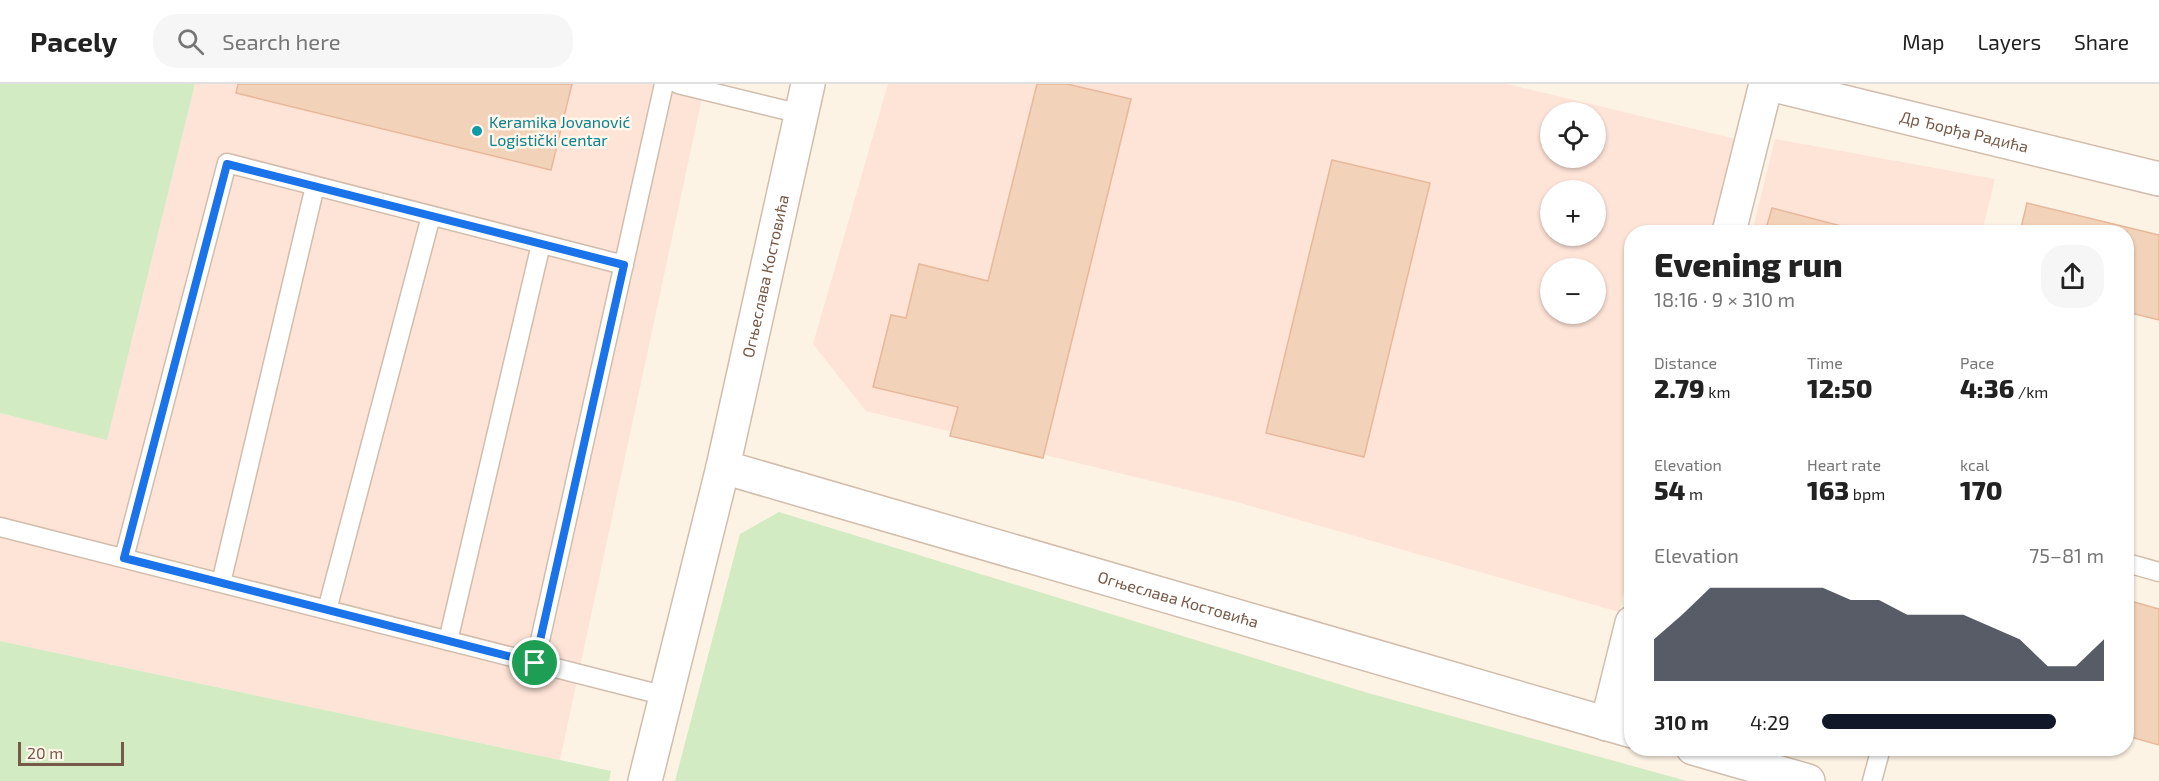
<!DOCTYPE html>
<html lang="en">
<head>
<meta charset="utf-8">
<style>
  :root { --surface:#fff; --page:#f6f6f6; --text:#222; --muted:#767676; --line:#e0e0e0; --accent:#111827 }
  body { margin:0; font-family:"Exo 2",sans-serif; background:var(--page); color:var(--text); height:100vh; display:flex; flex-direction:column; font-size:22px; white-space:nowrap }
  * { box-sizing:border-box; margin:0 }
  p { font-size:20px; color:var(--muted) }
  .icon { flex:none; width:33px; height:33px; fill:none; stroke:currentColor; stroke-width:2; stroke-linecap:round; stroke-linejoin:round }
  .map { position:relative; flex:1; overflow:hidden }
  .side { position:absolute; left:1624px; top:141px; width:510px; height:531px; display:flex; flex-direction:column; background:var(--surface); border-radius:24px; box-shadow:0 2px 4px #0004 }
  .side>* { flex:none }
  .controls { position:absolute; left:1540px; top:18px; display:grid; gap:12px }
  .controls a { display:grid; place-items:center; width:66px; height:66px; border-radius:50%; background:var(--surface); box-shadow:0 2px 4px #0004; font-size:30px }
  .scale { position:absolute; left:18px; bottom:15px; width:106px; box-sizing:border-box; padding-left:6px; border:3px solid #765948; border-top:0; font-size:16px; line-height:21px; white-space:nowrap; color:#765948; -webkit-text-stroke:4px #fff7eb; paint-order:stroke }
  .pin { position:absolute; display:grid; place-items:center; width:51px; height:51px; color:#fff; margin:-26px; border:3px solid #fff; border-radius:50%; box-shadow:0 2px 6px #0007 }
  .round { display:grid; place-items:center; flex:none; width:63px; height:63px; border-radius:24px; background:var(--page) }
  .headline { display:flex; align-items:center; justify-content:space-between; height:102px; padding:0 30px }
  h1 { font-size:33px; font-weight:800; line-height:45px }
  .figures { display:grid; grid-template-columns:repeat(3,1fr); gap:9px; height:102px; padding:6px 30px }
  .figures div { display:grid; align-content:center }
  .figures b { font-size:26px; font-weight:800 }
  .figures small { font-size:16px; font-weight:400 }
  .figures p { font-size:16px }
  .chart { height:168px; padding:12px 30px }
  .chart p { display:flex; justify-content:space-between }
  .chart svg { width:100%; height:108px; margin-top:6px; fill:var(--accent); opacity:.7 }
  ul { padding:0 30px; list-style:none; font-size:20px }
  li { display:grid; grid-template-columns:96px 72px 1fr; align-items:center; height:45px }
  li i { height:15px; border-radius:8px; background:var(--accent) }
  header { display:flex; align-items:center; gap:36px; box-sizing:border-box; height:84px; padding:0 30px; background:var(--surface); border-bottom:2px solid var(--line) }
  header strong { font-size:28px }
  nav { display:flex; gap:33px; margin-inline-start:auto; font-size:21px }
  .search { width:420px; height:54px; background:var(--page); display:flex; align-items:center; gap:15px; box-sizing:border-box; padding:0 21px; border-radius:24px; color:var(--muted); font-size:22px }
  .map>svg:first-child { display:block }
  .commercial { fill:#fee3d7; fill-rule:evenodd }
  .green { fill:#d2ebc2 }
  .building { fill:#f3d2ba; stroke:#e7b89a; stroke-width:1.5 }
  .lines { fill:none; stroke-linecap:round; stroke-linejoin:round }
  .lane-casing { stroke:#d1bdac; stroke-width:21 }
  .street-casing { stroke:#d1bdac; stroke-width:36 }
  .lane { stroke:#fff; stroke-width:18 }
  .street { stroke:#fff; stroke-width:33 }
  .route-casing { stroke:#fff; stroke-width:12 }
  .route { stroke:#1a73e8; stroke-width:8 }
  .culture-dot { fill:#0f9aa8; stroke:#fff7eb; stroke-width:2 }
  .labels { text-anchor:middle; stroke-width:5; stroke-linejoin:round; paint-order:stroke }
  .culture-label { font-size:16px; fill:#0d838f; stroke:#fff7eb; text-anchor:start }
  .street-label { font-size:16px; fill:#765948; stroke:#fff7eb }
</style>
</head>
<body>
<header>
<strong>Pacely</strong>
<div class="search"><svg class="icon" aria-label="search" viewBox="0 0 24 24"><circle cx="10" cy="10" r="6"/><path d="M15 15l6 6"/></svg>Search here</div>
<nav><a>Map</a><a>Layers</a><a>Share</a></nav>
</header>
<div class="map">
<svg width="2159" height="697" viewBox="0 0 2159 697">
  <rect width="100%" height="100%" fill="#fdf3e4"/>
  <path class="commercial" d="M195 0H705L560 676 0 557V329L107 355Z
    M888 0H1507L1736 55 1713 148H1632V475L1619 528 1237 418 866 327 813 260ZM1551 28H1596V74H1551ZM1551 106H1596V152H1551ZM1551 184H1596V230H1551Z
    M1775 55 1995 95 1982 148H1752Z"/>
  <path class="green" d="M0 0H195L107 356 0 329Z
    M779 428 1368 609 1687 697H675L740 450Z
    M0 557 560 676 611 687 609 697H0Z"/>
  <path class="building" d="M238 0H572L551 86 236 9Z
    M1037 0H1067L1131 15 1043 374 950 352 958 323 873 303 891 231 906 234 919 180 988 197Z
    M1332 76 1430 99 1364 373 1266 349Z
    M2027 119 2159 151V236L2127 228V148H2020Z
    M1772 124 1849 144 1848 148H1765Z
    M2127 516 2159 525V661L2127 652Z"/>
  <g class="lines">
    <g class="lane-casing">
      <path id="lane" d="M678 0 801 30
        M0 443 666 612
        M124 474 227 79 624 181
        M2127 479 2159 488
        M221 499 315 102
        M327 526 431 132
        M448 557 541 160
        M535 579 664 0
        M1872 697 1881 664"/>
    </g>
    <g class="street-casing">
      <g id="street">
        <path id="s1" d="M1770 0 2159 95"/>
        <path d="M1729 148 1766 0"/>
        <path id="s2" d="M723 383 1632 647"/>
        <path d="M1607 640 1632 539"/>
        <path d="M1693 664 1808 697"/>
        <path id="s3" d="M645 697 723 383 808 0"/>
      </g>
    </g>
    <use href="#lane" class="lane"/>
    <use href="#street" class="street"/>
  </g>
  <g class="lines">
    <g class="route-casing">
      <path id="route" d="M227 80 624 181 535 579 124 474Z"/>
    </g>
    <use href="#route" class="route"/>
  </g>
  <circle class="culture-dot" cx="477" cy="47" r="6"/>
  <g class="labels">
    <g class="culture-label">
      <text x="489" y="44">Keramika Jovanović<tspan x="489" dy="18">Logistički centar</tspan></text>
    </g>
    <g class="street-label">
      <text dy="6" stroke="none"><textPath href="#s1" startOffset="200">Др Ђорђа Радића</textPath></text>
      <text dy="6" stroke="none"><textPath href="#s3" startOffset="519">Огњеслава Костовића</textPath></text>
      <text dy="6" stroke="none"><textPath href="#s2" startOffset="474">Огњеслава Костовића</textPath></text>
    </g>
  </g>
</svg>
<div class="controls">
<a><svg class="icon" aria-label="locate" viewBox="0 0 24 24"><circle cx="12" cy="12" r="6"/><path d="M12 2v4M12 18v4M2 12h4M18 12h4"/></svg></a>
<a>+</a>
<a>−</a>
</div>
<div class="scale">20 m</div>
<div class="pin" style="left:535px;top:579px;background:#1e9e55"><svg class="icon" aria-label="arrive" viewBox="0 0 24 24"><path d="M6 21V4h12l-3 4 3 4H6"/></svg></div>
<section class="side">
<div class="headline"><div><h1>Evening run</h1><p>18:16 · 9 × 310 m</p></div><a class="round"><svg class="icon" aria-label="share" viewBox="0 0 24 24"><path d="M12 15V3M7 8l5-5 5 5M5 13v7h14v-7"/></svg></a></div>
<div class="figures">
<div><p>Distance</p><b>2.79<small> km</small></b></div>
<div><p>Time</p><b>12:50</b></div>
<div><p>Pace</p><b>4:36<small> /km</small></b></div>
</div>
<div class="figures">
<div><p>Elevation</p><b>54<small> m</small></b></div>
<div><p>Heart rate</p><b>163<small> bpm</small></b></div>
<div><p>kcal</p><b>170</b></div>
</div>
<div class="chart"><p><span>Elevation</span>75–81 m</p>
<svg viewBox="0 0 160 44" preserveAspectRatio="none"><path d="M0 44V27L10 17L20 6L30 6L40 6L50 6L60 6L70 11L80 11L90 17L100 17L110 17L120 22L130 27L140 38L150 38L160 27V44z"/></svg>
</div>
<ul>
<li><b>310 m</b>4:29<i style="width:83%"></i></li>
</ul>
</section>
</div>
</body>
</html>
